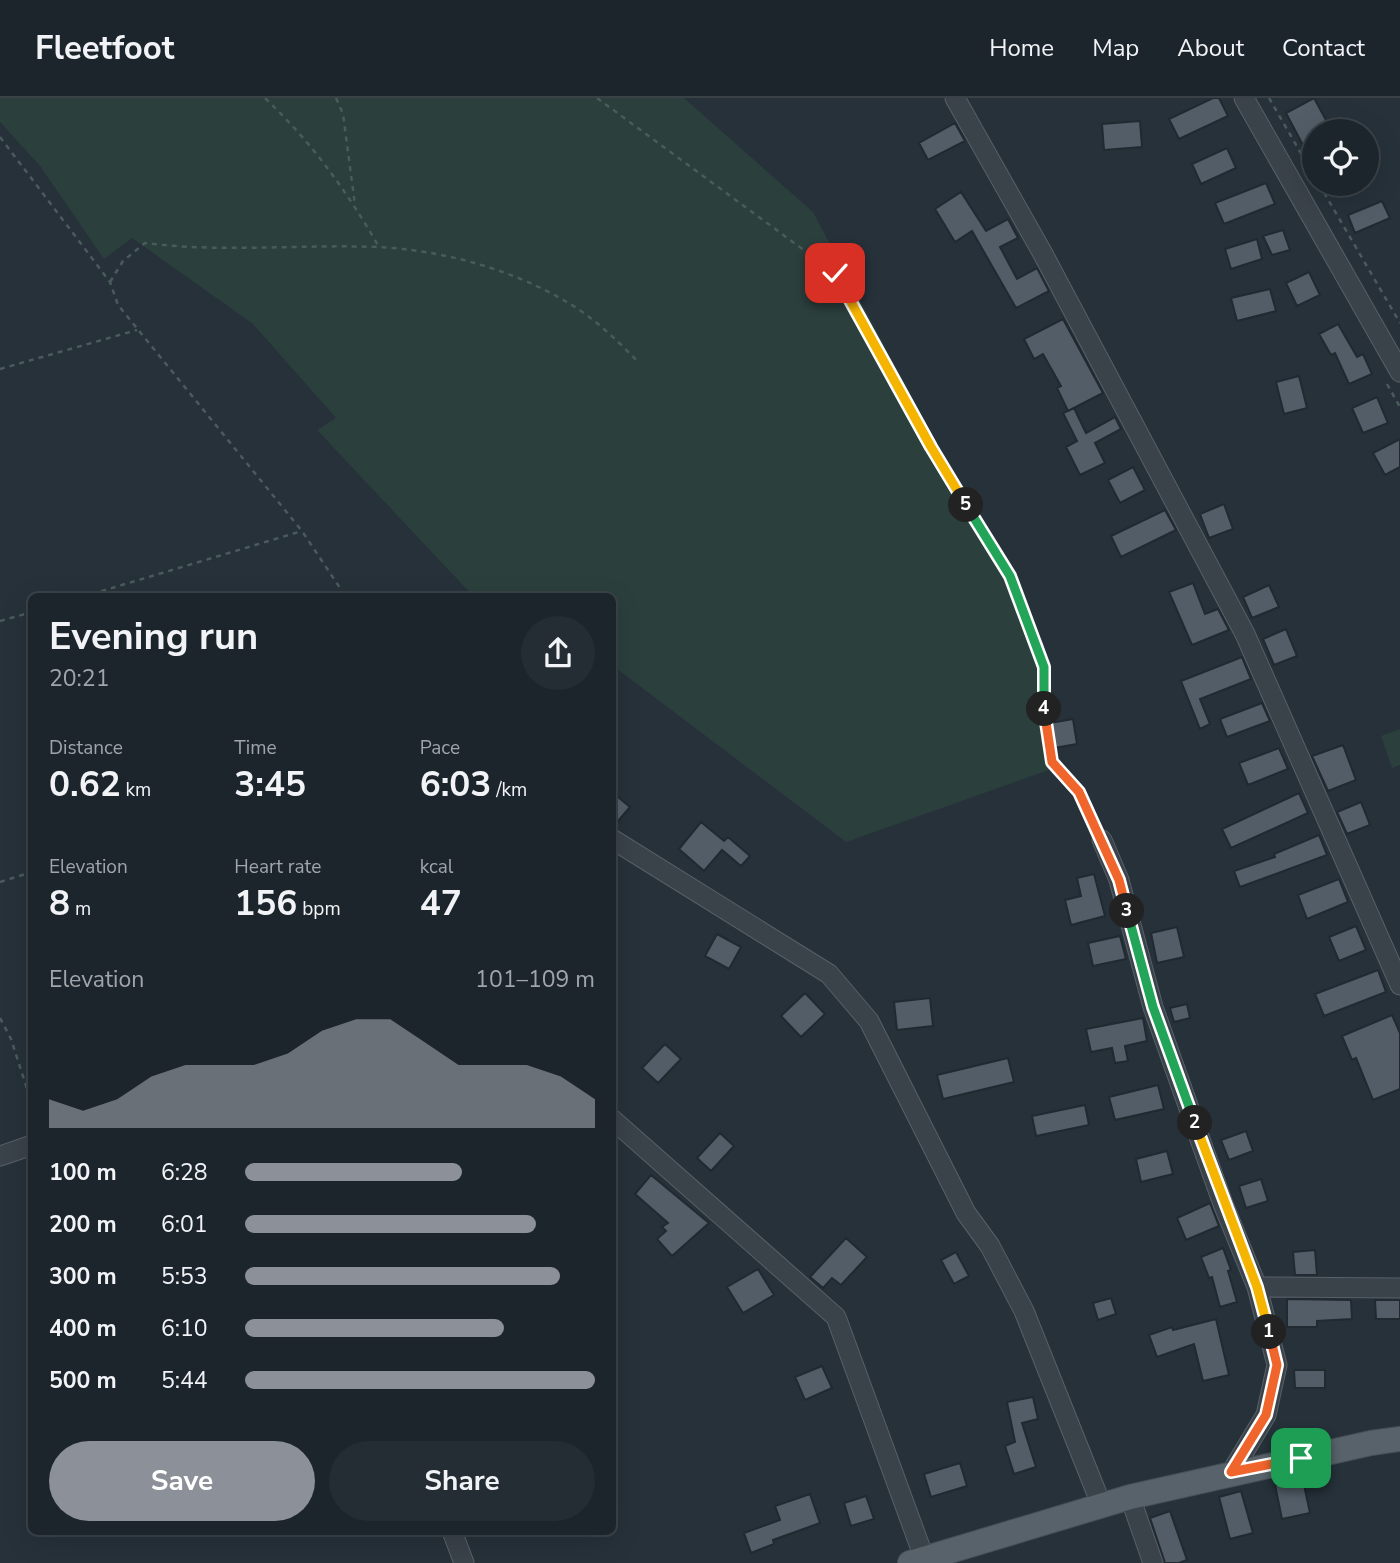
<!DOCTYPE html>
<html lang="en">
<head>
<meta charset="utf-8">
<style>
  :root { --surface:#1c252c; --page:#252d34; --text:#f1f3f6; --muted:#a0a5a9; --line:#3a4248; --accent:#8c9099 }
  body { margin:0; font-family:"Nunito Sans",sans-serif; background:var(--page); color:var(--text); height:100vh; display:flex; flex-direction:column; font-size:26px; white-space:nowrap }
  * { box-sizing:border-box; margin:0 }
  p { font-size:23px; color:var(--muted) }
  .icon { flex:none; width:38px; height:38px; fill:none; stroke:currentColor; stroke-width:2; stroke-linecap:round; stroke-linejoin:round }
  .map { position:relative; flex:1; overflow:hidden }
  .drawer { position:absolute; left:28px; top:495px; width:588px; height:942px; display:flex; flex-direction:column; background:var(--surface); border-radius:10px; box-shadow:0 7px 28px #0002,0 0 0 2px var(--line) }
  .drawer>* { flex:none }
  .tools { position:absolute; left:1302px; top:21px; display:grid; gap:14px }
  .tools a { display:grid; place-items:center; width:77px; height:77px; border-radius:50%; background:var(--surface); box-shadow:0 7px 28px #0002,0 0 0 2px var(--line); font-size:35px }
  .pin { position:absolute; display:grid; place-items:center; width:60px; height:60px; color:#fff; margin:-30px; border-radius:14px; box-shadow:0 4px 10px #0006 }
  .km { position:absolute; width:35px; height:35px; margin:-18px; border-radius:50%; background:#222; color:#fff; font-size:19px; line-height:35px; text-align:center }
  .round { display:grid; place-items:center; flex:none; width:74px; height:74px; border-radius:37px; background:var(--page) }
  .headline { display:flex; align-items:center; justify-content:space-between; height:119px; padding:0 21px }
  h1 { font-size:38px; font-weight:700; line-height:52px }
  .figures { display:grid; grid-template-columns:repeat(3,1fr); gap:10px; height:119px; padding:7px 21px }
  .figures div { display:grid; align-content:center }
  .figures b { font-size:35px; font-weight:700 }
  .figures small { font-size:19px; font-weight:400 }
  .figures p { font-size:19px }
  .chart { height:196px; padding:14px 21px }
  .chart p { display:flex; justify-content:space-between }
  .chart svg { width:100%; height:126px; margin-top:7px; fill:var(--accent); opacity:.7 }
  .action { display:flex; gap:14px; margin-top:auto; padding:14px 21px }
  .action a { flex:1; height:80px; border-radius:42px; background:var(--accent); color:#fff; font-size:28px; font-weight:700; line-height:80px; text-align:center }
  .action a+a { background:var(--page); color:var(--text) }
  ul { padding:0 21px; list-style:none; font-size:23px }
  li { display:grid; grid-template-columns:112px 84px 1fr; align-items:center; height:52px }
  li i { height:18px; border-radius:9px; background:var(--accent) }
  header { display:flex; align-items:center; gap:42px; box-sizing:border-box; height:98px; padding:0 35px; background:var(--surface); border-bottom:2px solid var(--line) }
  header strong { font-size:33px }
  nav { display:flex; gap:38px; margin-inline-start:auto; font-size:24px }
  .map>svg:first-child { display:block }
  .green { fill:#2b3f3d }
  .building { fill:#525d68; stroke:#212931; stroke-width:2 }
  .lines { fill:none; stroke-linecap:round; stroke-linejoin:round }
  .minor-casing { stroke:#586068; stroke-width:21 }
  .major-casing { stroke:#464e56; stroke-width:26 }
  .path { stroke:#4a5b5b; stroke-width:2.5; stroke-dasharray:5 5; stroke-linecap:butt }
  .minor { stroke:#3a424a; stroke-width:19 }
  .major { stroke:#58626a; stroke-width:24 }
  .split-1-casing { stroke:#fff; stroke-width:14 }
  .split-2-casing { stroke:#fff; stroke-width:14 }
  .split-3-casing { stroke:#fff; stroke-width:14 }
  .split-4-casing { stroke:#fff; stroke-width:14 }
  .split-5-casing { stroke:#fff; stroke-width:14 }
  .split-6-casing { stroke:#fff; stroke-width:14 }
  .split-1 { stroke:#f0652b; stroke-width:9 }
  .split-2 { stroke:#f5b400; stroke-width:9 }
  .split-3 { stroke:#22a559; stroke-width:9 }
  .split-4 { stroke:#f0652b; stroke-width:9 }
  .split-5 { stroke:#22a559; stroke-width:9 }
  .split-6 { stroke:#f5b400; stroke-width:9 }
</style>
</head>
<body>
<header>
<strong>Fleetfoot</strong>
<nav><a>Home</a><a>Map</a><a>About</a><a>Contact</a></nav>
</header>
<div class="map">
<svg width="1400" height="1465" viewBox="0 0 1400 1465">
  <rect width="100%" height="100%" fill="#26313a"/>
  <path class="green" d="M0 0H684L813 114 1044 547 1049 672 846 744 613 568 612 499H474L317 332 336 320 253 226 132 140 104 161 40 68 0 24Z
    M1400 631V667L1392 670 1381 638Z"/>
  <path class="building" d="M1213 0H1219L1228 18 1179 41 1169 21Z
    M1314 0 1332 33H1314V48L1306 53 1286 15Z
    M1140 23 1142 49 1104 52 1102 26Z
    M955 25 965 43 928 62 919 45Z
    M1227 50 1236 70 1201 86 1192 66Z
    M1266 85 1275 106 1224 126 1215 105Z
    M961 94 986 133 1008 121 1018 140 1000 149 1017 181 1037 170 1049 193 1016 210 972 133 955 144 935 111Z
    M1382 103 1390 120 1355 135 1348 117Z
    M1283 132 1290 152 1272 157 1263 138Z
    M1257 141 1262 161 1231 171 1225 151Z
    M1309 174 1320 197 1297 208 1286 185Z
    M1270 191 1276 213 1237 223 1231 200Z
    M1063 221 1103 295 1068 313 1074 310 1086 335 1115 319 1121 331 1095 345 1105 365 1080 377 1066 349 1077 343 1063 315 1068 313 1057 290 1061 288 1043 256 1034 261 1024 241Z
    M1338 226 1357 259 1363 256 1372 276 1349 286 1335 255 1331 257 1319 236Z
    M1299 278 1307 310 1284 316 1276 284Z
    M1377 299 1388 325 1363 335 1352 310Z
    M1400 341V369L1385 377 1373 355Z
    M1133 369 1145 392 1120 405 1108 382Z
    M1224 406 1233 431 1209 440 1200 416Z
    M1165 412 1176 432 1121 459 1111 438Z
    M1193 485 1205 516 1218 511 1229 532 1192 547 1169 494Z
    M1269 487 1279 509 1252 520 1243 499Z
    M1286 531 1297 558 1274 567 1263 541Z
    M1242 559 1251 581 1200 601 1210 626 1200 631 1181 583Z
    M1262 605 1270 623 1227 639 1220 621Z
    M1073 621 1077 646 1054 650 1050 625Z
    M1343 647 1356 682 1328 693 1312 658Z
    M1279 650 1288 671 1248 687 1239 665Z
    M612 694 630 709 613 729H612Z
    M1299 695 1308 715 1231 750 1222 731Z
    M1361 704 1370 727 1347 736 1337 714Z
    M701 724 724 743 728 739 750 758 741 768 722 752 704 773 679 751Z
    M1319 737 1327 757 1240 789 1234 773 1275 759 1274 756Z
    M1094 776 1105 818 1071 827 1065 802 1081 798 1077 780Z
    M1339 781 1348 804 1307 821 1298 797Z
    M1356 828 1366 852 1339 863 1329 839Z
    M1177 829 1184 859 1157 865 1151 835Z
    M717 836 741 849 729 871 705 858Z
    M1120 838 1126 861 1093 868 1088 845Z
    M1378 872 1386 894 1324 918 1315 896Z
    M805 895 825 916 801 939 781 918Z
    M930 900 933 928 897 932 894 904Z
    M1187 906 1190 920 1174 924 1170 910Z
    M1392 917 1400 935V991L1373 1002 1356 960 1352 962 1342 938Z
    M1143 920 1147 943 1125 948 1128 963 1115 965 1112 950 1091 954 1086 931Z
    M665 946 681 961 658 985 642 970Z
    M1008 960 1014 984 943 1001 937 977Z
    M1158 987 1164 1011 1115 1022 1109 999Z
    M1085 1007 1089 1027 1036 1038 1032 1018Z
    M1246 1033 1253 1053 1229 1062 1221 1042Z
    M720 1035 734 1048 711 1073 697 1060Z
    M1167 1053 1173 1076 1141 1084 1136 1061Z
    M651 1077 709 1125 672 1158 657 1141 666 1133 662 1129 668 1125 635 1096Z
    M1261 1081 1268 1103 1246 1110 1239 1088Z
    M1210 1105 1219 1128 1186 1142 1177 1120Z
    M846 1140 867 1159 841 1187 832 1180 823 1190 810 1179Z
    M1223 1150 1231 1172 1228 1173 1237 1204 1220 1209 1212 1179 1209 1180 1201 1159Z
    M1315 1152 1317 1177H1295L1293 1154Z
    M956 1154 969 1178 954 1186 941 1162Z
    M758 1171 774 1197 743 1215 727 1189Z
    M1111 1200 1116 1216 1098 1222 1093 1205Z
    M1287 1201 1351 1202 1352 1221 1317 1223V1229H1287Z
    M1375 1202H1400V1221H1376Z
    M1216 1221 1229 1277 1203 1283 1194 1246 1157 1259 1149 1237 1172 1229 1173 1232Z
    M822 1268 832 1290 805 1302 795 1279Z
    M1294 1272H1325V1290H1295Z
    M1033 1299 1038 1321 1022 1325 1036 1369 1014 1376 1005 1348 1015 1344 1007 1304Z
    M960 1365 967 1388 931 1399 924 1376Z
    M1303 1382 1310 1415 1282 1421 1275 1387Z
    M1241 1393 1253 1435 1230 1441 1219 1399Z
    M810 1396 820 1425 773 1442 774 1446 751 1455 744 1435 780 1422 775 1408Z
    M866 1398 874 1421 851 1428 844 1405Z
    M1170 1413 1187 1462 1179 1465H1165L1150 1420Z"/>
  <g class="lines">
    <g class="minor-casing">
      <path id="minor" d="M955 0 1043 156 1245 536 1400 887
        M1244 0 1400 274
        M612 741 829 876 869 923 966 1115 990 1148 1024 1213 1101 1406
        M1102 742 1119 782 1153 909 1223 1106 1257 1189 1277 1267 1266 1317 1231 1375
        M612 1021 836 1219 926 1465
        M0 1058 32 1047
        M1257 1189 1400 1190
        M1130 1399 1153 1465
        M452 1433 464 1465"/>
    </g>
    <g class="major-casing">
      <path id="major" d="M910 1465 1130 1399 1371 1345 1400 1341"/>
    </g>
    <path class="path" d="M265 0C313 46 346 92 379 149
      M336 0 343 16 355 107
      M597 0 835 175 931 350 1010 478 1044 569 1042 601 1052 664 1079 694 1094 726
      M1269 0 1314 78
      M0 39 110 184 118 207 302 433 346 499
      M1319 86 1400 225
      M110 184 123 163 145 145C223 155 300 146 378 149 441 152 511 171 565 203 592 218 617 242 638 264
      M0 271 137 232
      M1387 286 1400 309
      M82 499 302 433
      M0 523 32 514
      M0 784 32 774
      M0 920 11 941 32 1006"/>
    <use href="#minor" class="minor"/>
    <use href="#major" class="major"/>
  </g>
  <g class="lines">
    <g class="split-1-casing">
      <path id="split-1" d="M1269 1234 1277 1267 1266 1317 1231 1374 1301 1360"/>
    </g>
    <g class="split-2-casing">
      <path id="split-2" d="M1195 1025 1257 1189 1269 1234"/>
    </g>
    <g class="split-3-casing">
      <path id="split-3" d="M1127 813 1153 909 1195 1025"/>
    </g>
    <g class="split-4-casing">
      <path id="split-4" d="M1044 611 1052 664 1079 694 1119 782 1127 813"/>
    </g>
    <g class="split-5-casing">
      <path id="split-5" d="M966 407 1010 478 1044 569V611"/>
    </g>
    <g class="split-6-casing">
      <path id="split-6" d="M835 175 931 349 966 407"/>
    </g>
    <use href="#split-1" class="split-1"/>
    <use href="#split-2" class="split-2"/>
    <use href="#split-3" class="split-3"/>
    <use href="#split-4" class="split-4"/>
    <use href="#split-5" class="split-5"/>
    <use href="#split-6" class="split-6"/>
  </g>
</svg>
<div class="tools">
<a><svg class="icon" aria-label="locate" viewBox="0 0 24 24"><circle cx="12" cy="12" r="6"/><path d="M12 2v4M12 18v4M2 12h4M18 12h4"/></svg></a>
</div>
<div class="pin" style="left:1301px;top:1360px;background:#1e9e55"><svg class="icon" aria-label="arrive" viewBox="0 0 24 24"><path d="M6 21V4h12l-3 4 3 4H6"/></svg></div>
<div class="pin" style="left:835px;top:175px;background:#d93025"><svg class="icon" aria-label="check" viewBox="0 0 24 24"><path d="M5 12l5 5 9-10"/></svg></div>
<b class="km" style="left:1269px;top:1234px">1</b>
<b class="km" style="left:1195px;top:1025px">2</b>
<b class="km" style="left:1127px;top:813px">3</b>
<b class="km" style="left:1044px;top:611px">4</b>
<b class="km" style="left:966px;top:407px">5</b>
<section class="drawer">
<div class="headline"><div><h1>Evening run</h1><p>20:21</p></div><a class="round"><svg class="icon" aria-label="share" viewBox="0 0 24 24"><path d="M12 15V3M7 8l5-5 5 5M5 13v7h14v-7"/></svg></a></div>
<div class="figures">
<div><p>Distance</p><b>0.62<small> km</small></b></div>
<div><p>Time</p><b>3:45</b></div>
<div><p>Pace</p><b>6:03<small> /km</small></b></div>
</div>
<div class="figures">
<div><p>Elevation</p><b>8<small> m</small></b></div>
<div><p>Heart rate</p><b>156<small> bpm</small></b></div>
<div><p>kcal</p><b>47</b></div>
</div>
<div class="chart"><p><span>Elevation</span>101–109 m</p>
<svg viewBox="0 0 160 44" preserveAspectRatio="none"><path d="M0 44V34L10 38L20 34L30 26L40 22L50 22L60 22L70 18L80 10L90 6L100 6L110 14L120 22L130 22L140 22L150 26L160 34V44z"/></svg>
</div>
<ul>
<li><b>100 m</b>6:28<i style="width:62%"></i></li>
<li><b>200 m</b>6:01<i style="width:83%"></i></li>
<li><b>300 m</b>5:53<i style="width:90%"></i></li>
<li><b>400 m</b>6:10<i style="width:74%"></i></li>
<li><b>500 m</b>5:44<i style="width:100%"></i></li>
</ul>
<div class="action"><a>Save</a><a>Share</a></div>
</section>
</div>
</body>
</html>
